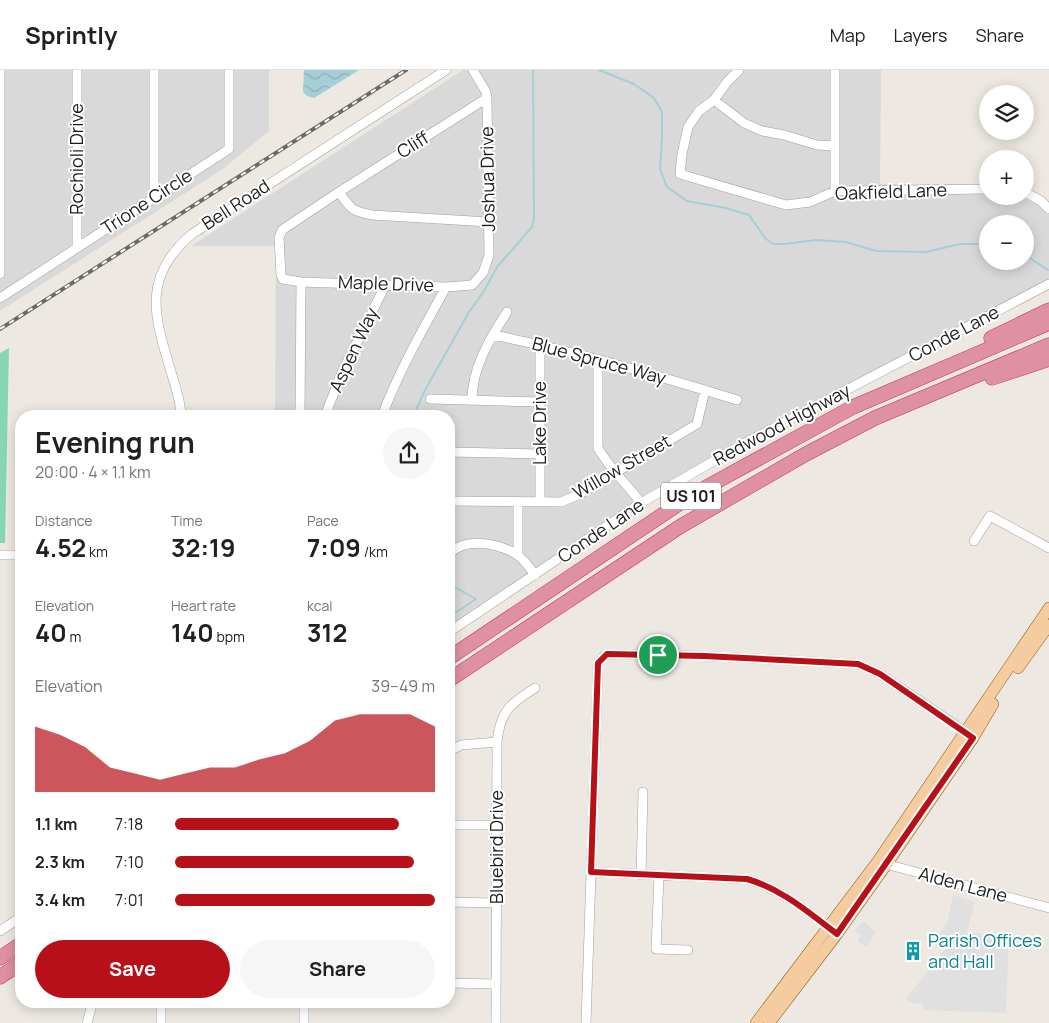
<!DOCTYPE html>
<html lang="en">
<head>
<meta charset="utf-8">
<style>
  :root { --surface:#fff; --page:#f6f6f6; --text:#202124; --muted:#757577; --line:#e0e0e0; --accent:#b81018 }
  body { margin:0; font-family:Manrope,sans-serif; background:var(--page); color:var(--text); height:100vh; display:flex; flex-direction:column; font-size:19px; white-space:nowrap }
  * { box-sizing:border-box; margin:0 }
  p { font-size:16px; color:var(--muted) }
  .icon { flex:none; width:28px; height:28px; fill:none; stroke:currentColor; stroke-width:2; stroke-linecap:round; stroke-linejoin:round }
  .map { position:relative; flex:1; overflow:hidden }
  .panel { position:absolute; left:15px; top:340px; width:440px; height:598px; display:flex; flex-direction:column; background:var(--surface); border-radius:20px; box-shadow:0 2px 12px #0003 }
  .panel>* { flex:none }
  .buttons { position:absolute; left:979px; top:15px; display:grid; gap:10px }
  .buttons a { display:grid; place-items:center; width:55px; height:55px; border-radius:50%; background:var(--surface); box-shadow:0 2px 12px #0003; font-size:25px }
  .pin { position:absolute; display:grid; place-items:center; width:42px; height:42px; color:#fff; margin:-21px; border:2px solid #fff; border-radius:50%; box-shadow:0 1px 5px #0007 }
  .round { display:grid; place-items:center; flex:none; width:52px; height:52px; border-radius:26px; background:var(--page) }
  .headline { display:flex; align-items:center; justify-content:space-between; height:85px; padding:0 20px }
  h1 { font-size:28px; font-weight:700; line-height:38px }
  .stats { display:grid; grid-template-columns:repeat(3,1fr); gap:8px; height:85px; padding:5px 20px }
  .stats div { display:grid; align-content:center }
  .stats b { font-size:25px; font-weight:700 }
  .stats small { font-size:14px; font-weight:400 }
  .stats p { font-size:14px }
  .chart { height:140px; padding:10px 20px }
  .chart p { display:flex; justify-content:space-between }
  .chart svg { width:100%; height:90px; margin-top:5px; fill:var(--accent); opacity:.7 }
  .primary-button { display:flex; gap:10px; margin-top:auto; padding:10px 20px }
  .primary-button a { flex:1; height:58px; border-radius:30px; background:var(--accent); color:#fff; font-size:20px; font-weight:700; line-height:58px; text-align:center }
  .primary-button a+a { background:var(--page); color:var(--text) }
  ul { padding:0 20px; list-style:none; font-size:16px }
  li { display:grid; grid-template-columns:80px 60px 1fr; align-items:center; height:38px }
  li i { height:12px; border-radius:6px; background:var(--accent) }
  header { display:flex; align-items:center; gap:30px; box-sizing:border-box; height:70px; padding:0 25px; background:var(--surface); border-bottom:1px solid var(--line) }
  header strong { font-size:24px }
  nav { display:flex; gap:28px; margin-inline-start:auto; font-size:18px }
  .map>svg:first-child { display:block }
  .residential { fill:#dad9d9; fill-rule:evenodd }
  .pitch { fill:#86d6b3 }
  .parking { fill:#e0e0e0 }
  .water { fill:url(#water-waves) }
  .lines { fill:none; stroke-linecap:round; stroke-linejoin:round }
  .stream { stroke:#a6ced7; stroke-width:2 }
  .minor-casing { stroke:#a0a0a0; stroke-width:10 }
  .major-casing { stroke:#89590c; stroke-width:12 }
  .highway-casing { stroke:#c9316c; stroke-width:15 }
  .minor { stroke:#fff; stroke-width:9 }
  .major { stroke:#f4cca0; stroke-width:11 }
  .highway { stroke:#df90a2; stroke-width:14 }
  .rail-casing { stroke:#6a6a6a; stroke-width:4 }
  .rail { stroke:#fff; stroke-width:2; stroke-dasharray:5.5; stroke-linecap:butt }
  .route-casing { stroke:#fff; stroke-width:10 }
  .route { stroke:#b81018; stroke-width:6 }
  .labels { text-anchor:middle; stroke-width:4; stroke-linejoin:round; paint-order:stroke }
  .shield { fill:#fff; stroke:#606060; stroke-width:1 }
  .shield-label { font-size:16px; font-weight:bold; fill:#1c1c1c }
  .street-label { font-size:18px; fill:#1c1c1c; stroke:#fff }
  .culture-label { font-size:18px; fill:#0d838f; stroke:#fff; text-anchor:start }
</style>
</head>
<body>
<header>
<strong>Sprintly</strong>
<nav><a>Map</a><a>Layers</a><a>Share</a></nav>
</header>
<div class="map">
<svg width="1049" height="953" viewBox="0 0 1049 953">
  <defs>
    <pattern id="water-waves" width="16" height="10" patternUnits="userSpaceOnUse" patternTransform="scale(1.25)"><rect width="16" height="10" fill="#a6ced7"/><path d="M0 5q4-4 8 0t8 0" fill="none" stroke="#8eb0b8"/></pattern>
  </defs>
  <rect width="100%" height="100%" fill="#ede9e2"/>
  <path class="residential" d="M0 0H269V61L223 99 0 241Z
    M463 0H881L880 114H987L988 126H1025V116L1043 126 1049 131V213L751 365 449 556V346H275L276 176H191ZM988 154H1025V191H988Z"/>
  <path class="pitch" d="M9 278 5 473H0V283Z"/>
  <path class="parking" d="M953 825 975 832 967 862 1009 867 1006 943 923 940V934L912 933 906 929 945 879 935 870 947 853Z
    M863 851 876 862 866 877 858 871 861 865 855 861Z"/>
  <path class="water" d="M304 0H359L314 28 307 26 303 22Z"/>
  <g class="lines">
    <path class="stream" d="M599 0 634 14 654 28 662 42V67L660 99 667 117 687 131 726 138 749 145 765 168 773 174H785L816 170 846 172 876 181 926 182 960 174H988
      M1025 185 1048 200
      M416 346 417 338 424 322 469 242 484 221 497 197 532 157 534 149 533 0
      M449 514 476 529 449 547"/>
    <g class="minor-casing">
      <path id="minor" d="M473 0 486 22 487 28 489 185 483 203 472 215 446 217 301 212 283 209 281 205 279 168 282 160 339 122 487 28
        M739 0 727 12 714 30 699 41 688 57 682 84 680 104 786 135 810 132 835 121 988 119
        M714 30 744 53 762 61 784 65 817 75 834 76
        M835 121V0
        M339 122C351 139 351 141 372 145L489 152
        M1025 122 1041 131 1049 139
        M154 129V0
        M77 178V0
        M0 204V0
        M0 228 229 79V0
        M493 265C575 281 657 305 737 330
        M598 289V378C609 398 628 415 641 433
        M430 329 540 332
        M472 330C472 298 490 268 507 242
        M181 346C181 333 176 318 172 305 155 248 140 208 192 164L446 0
        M300 346 301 212
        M311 346H407
        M325 346 342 302 386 214
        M382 346C399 301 423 259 446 217
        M449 382 540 384
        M449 431 561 432 578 425 697 354 705 320
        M540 432V274
        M974 471 990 446 1049 478
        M449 484C466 467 497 473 516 484 524 489 530 498 535 505
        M0 485H21
        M518 485V432
        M449 562 641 433 745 373 1049 214
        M450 681 461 675 497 672
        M449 755H498
        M882 793 1049 838
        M591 802 747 809C780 819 807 840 833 861
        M641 805 643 722
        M659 806 656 879 688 880
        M449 832 497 833
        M0 861 21 847
        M449 913 496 914
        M87 953 93 931
        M161 953V931
        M304 953V931
        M496 953 497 672C500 641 511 633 535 618
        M586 953 598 593 604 586 613 584 704 586 858 594 880 604 970 665"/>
    </g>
    <g class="major-casing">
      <path id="major" d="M1018 598 1049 555
        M756 953 878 791 1049 538
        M769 953 837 864 886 795 973 668 993 634"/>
    </g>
    <g class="highway-casing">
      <path id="highway" d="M991 268 1049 240
        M992 308 1049 289
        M449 588 692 425 853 337 1049 253
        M449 610 681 456 806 384 875 348 1049 275
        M0 888 21 874
        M0 907 21 893"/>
    </g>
    <use href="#minor" class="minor"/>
    <use href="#major" class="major"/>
    <use href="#highway" class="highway"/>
    <g class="rail-casing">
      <path id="rail" d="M0 259 406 0"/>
    </g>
    <use href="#rail" class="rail"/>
  </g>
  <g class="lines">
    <g class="route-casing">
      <path id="route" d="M607 584 704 586 858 594 880 604 973 668 837 864C809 843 782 819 747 809L591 802 598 593Z"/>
    </g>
    <use href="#route" class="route"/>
  </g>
  <defs>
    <g id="building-bare" transform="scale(1.5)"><path d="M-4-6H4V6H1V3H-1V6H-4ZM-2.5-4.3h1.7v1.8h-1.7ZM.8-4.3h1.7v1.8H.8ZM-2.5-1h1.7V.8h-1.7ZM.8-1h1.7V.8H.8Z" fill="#0f9aa8" stroke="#fff" stroke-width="2.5" paint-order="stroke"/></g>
  </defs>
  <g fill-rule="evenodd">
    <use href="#building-bare" x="913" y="881"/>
  </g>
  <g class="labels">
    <rect class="shield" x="661" y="412.5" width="60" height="27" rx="4"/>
    <g class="shield-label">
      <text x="691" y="432">US 101</text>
    </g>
    <g class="street-label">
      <text transform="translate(413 75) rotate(-32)" y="6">Cliff</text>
      <text transform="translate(77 89) rotate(-90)" y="6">Rochioli Drive</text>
      <text transform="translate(488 109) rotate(-91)" y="6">Joshua Drive</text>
      <text transform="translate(891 122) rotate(-2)" y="6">Oakfield Lane</text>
      <text transform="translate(147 132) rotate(-33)" y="6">Trione Circle</text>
      <text transform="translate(236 135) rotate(-33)" y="6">Bell Road</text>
      <text transform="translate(386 214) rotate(2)" y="6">Maple Drive</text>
      <text transform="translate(954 264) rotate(-28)" y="6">Conde Lane</text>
      <text transform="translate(354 280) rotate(-65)" y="6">Aspen Way</text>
      <text transform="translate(599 291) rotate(15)" y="6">Blue Spruce Way</text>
      <text transform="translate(540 353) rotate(-90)" y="6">Lake Drive</text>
      <text transform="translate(782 355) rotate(-28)" y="6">Redwood Highway</text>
      <text transform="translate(622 397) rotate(-30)" y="6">Willow Street</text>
      <text transform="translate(601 461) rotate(-34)" y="6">Conde Lane</text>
      <text transform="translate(497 777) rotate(-90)" y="6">Bluebird Drive</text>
      <text transform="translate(963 815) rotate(15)" y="6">Alden Lane</text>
    </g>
    <g class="culture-label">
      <text x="928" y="877">Parish Offices<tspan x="928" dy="21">and Hall</tspan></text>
    </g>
  </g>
</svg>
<div class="buttons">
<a><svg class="icon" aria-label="layers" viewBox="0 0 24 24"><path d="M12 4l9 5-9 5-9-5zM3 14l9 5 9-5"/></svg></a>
<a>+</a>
<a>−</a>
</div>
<div class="pin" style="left:658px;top:585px;background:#1e9e55"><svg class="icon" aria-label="arrive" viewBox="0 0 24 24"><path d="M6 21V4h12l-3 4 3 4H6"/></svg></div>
<section class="panel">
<div class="headline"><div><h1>Evening run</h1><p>20:00 · 4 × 1.1 km</p></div><a class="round"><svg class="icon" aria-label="share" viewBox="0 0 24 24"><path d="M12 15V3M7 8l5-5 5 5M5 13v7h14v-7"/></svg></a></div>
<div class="stats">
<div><p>Distance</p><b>4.52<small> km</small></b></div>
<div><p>Time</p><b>32:19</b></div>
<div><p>Pace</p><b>7:09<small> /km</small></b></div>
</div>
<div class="stats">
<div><p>Elevation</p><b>40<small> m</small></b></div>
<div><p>Heart rate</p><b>140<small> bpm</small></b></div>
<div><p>kcal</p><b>312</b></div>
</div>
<div class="chart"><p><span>Elevation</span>39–49 m</p>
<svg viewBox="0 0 160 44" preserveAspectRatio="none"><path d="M0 44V12L10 16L20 22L30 32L40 35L50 38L60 35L70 32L80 32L90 28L100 25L110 19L120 9L130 6L140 6L150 6L160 12V44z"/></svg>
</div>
<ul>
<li><b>1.1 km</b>7:18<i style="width:86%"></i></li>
<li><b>2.3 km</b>7:10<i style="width:92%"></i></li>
<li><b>3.4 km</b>7:01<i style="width:100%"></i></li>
</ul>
<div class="primary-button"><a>Save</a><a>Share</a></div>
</section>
</div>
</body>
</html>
